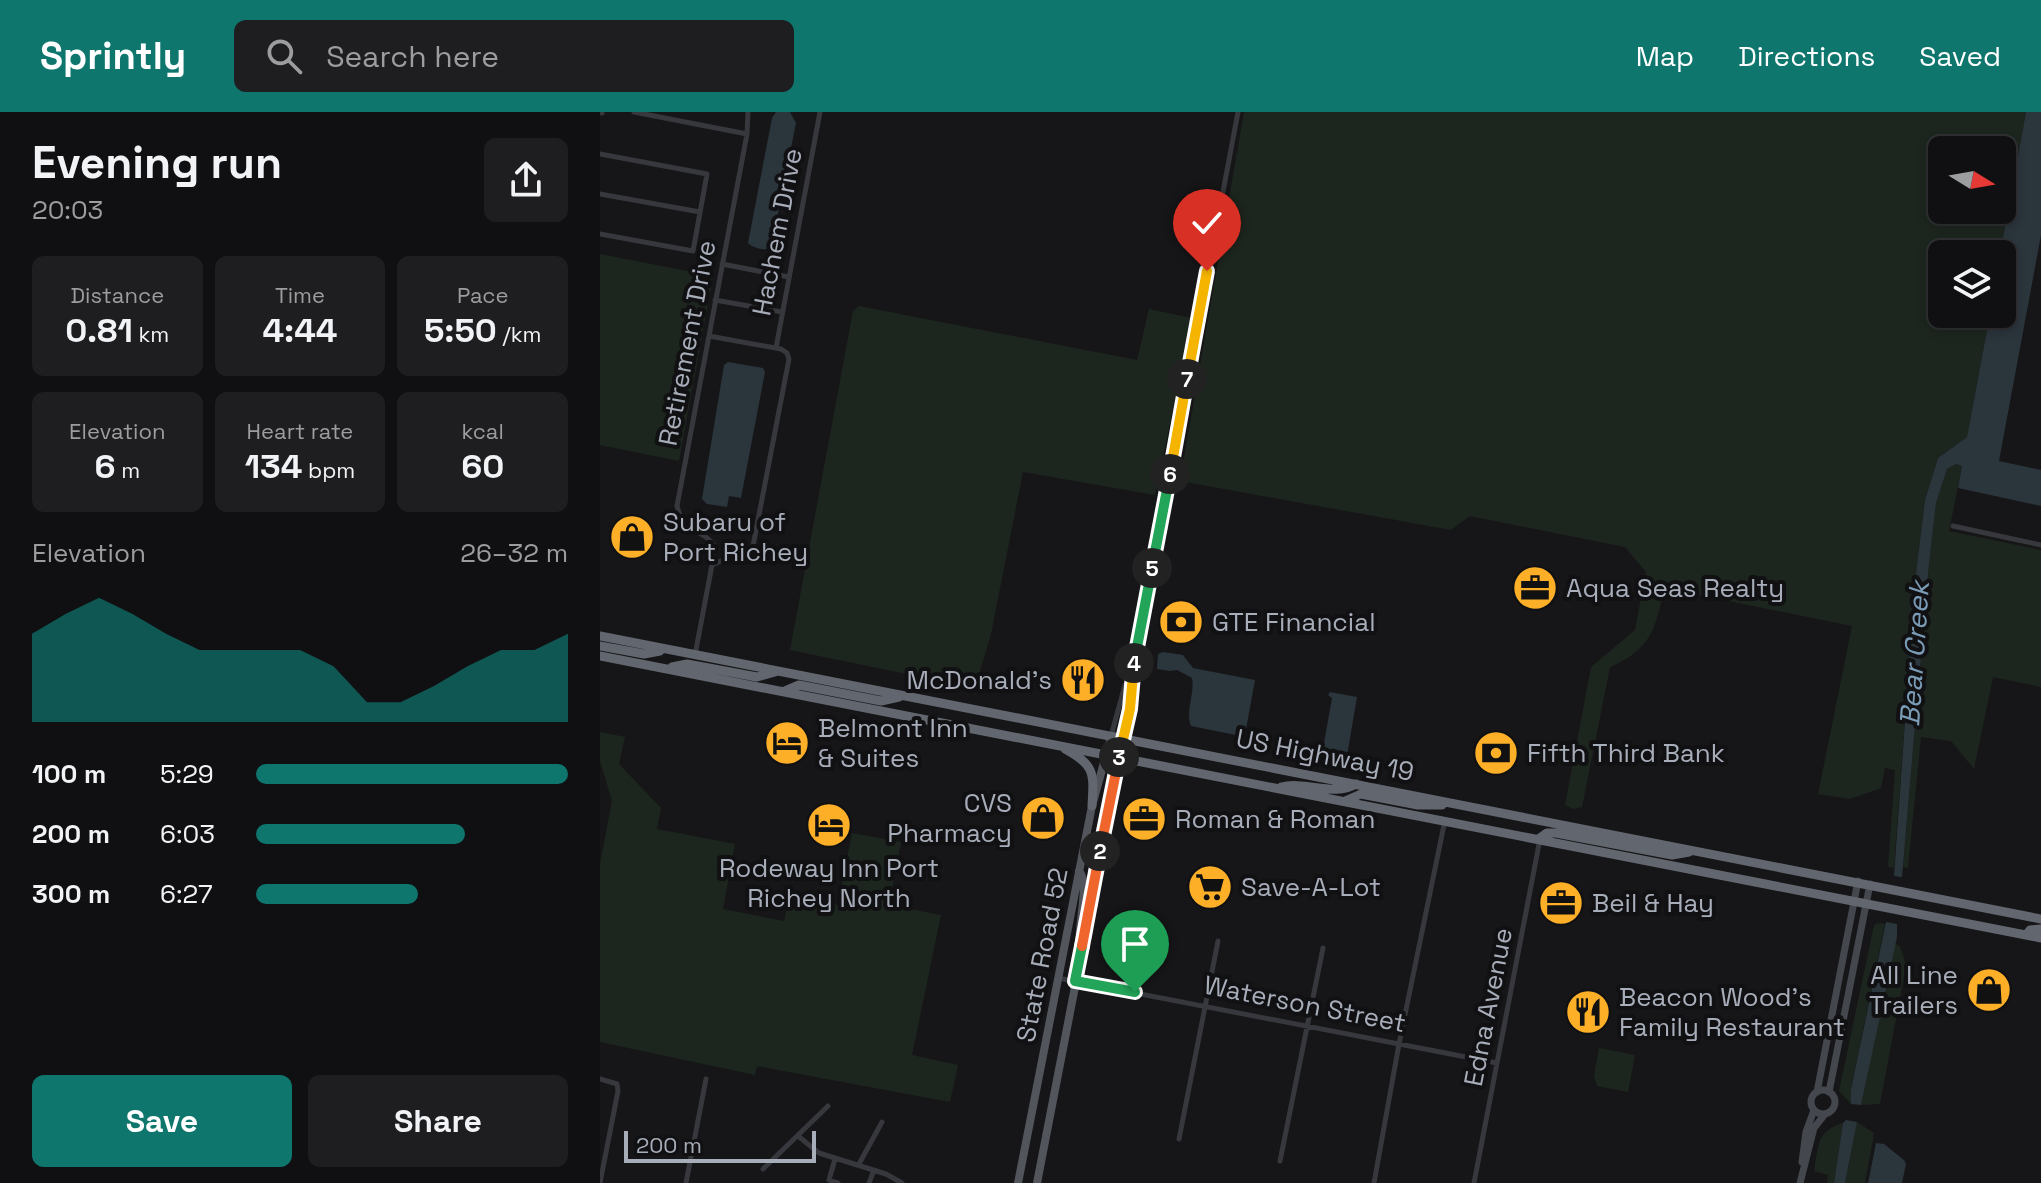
<!DOCTYPE html>
<html lang="en">
<head>
<meta charset="utf-8">
<style>
  :root { --surface:#101012; --page:#1e1e20; --text:#f1f3f6; --muted:#9c9d9f; --line:#303032; --accent:#0f766e }
  body { margin:0; font-family:"Space Grotesk",sans-serif; background:var(--page); color:var(--text); height:100vh; display:flex; flex-direction:column; font-size:30px; white-space:nowrap }
  * { box-sizing:border-box; margin:0 }
  p { font-size:26px; color:var(--muted) }
  .icon { flex:none; width:44px; height:44px; fill:none; stroke:currentColor; stroke-width:2; stroke-linecap:round; stroke-linejoin:round }
  .map { position:relative; flex:1; overflow:hidden }
  .details { display:flex; flex-direction:column; background:var(--surface); width:600px }
  .details>* { flex:none }
  .needle { width:52px; rotate:101deg }
  .tools { position:absolute; left:1328px; top:24px; display:grid; gap:16px }
  .tools a { display:grid; place-items:center; width:88px; height:88px; border-radius:12px; background:var(--surface); box-shadow:0 4px 12px #0003,0 0 0 2px var(--line); font-size:40px }
  .scale { position:absolute; left:24px; bottom:20px; width:192px; box-sizing:border-box; padding-left:8px; border:4px solid #a7adb9; border-top:0; font-size:22px; line-height:28px; white-space:nowrap; color:#a7adb9; -webkit-text-stroke:6px #111113; paint-order:stroke }
  .pin { position:absolute; display:grid; place-items:center; width:68px; height:68px; color:#fff; margin:-82px -34px; border-radius:50% 50% 50% 0; rotate:-45deg; box-shadow:0 0 8px #0007 }
  .pin .icon { rotate:45deg }
  .km { position:absolute; width:40px; height:40px; margin:-20px; border-radius:50%; background:#222; color:#fff; font-size:22px; line-height:40px; text-align:center }
  .round { display:grid; place-items:center; flex:none; width:84px; height:84px; border-radius:12px; background:var(--page) }
  .headline { display:flex; align-items:center; justify-content:space-between; height:136px; padding:0 32px }
  h1 { font-size:44px; font-weight:700; line-height:60px }
  .metrics { display:grid; grid-template-columns:repeat(3,1fr); gap:12px; height:136px; padding:8px 32px }
  .metrics div { display:grid; align-content:center; border-radius:12px; background:var(--page); text-align:center }
  .metrics b { font-size:34px; font-weight:700 }
  .metrics small { font-size:22px; font-weight:400 }
  .metrics p { font-size:22px }
  .chart { height:224px; padding:16px 32px }
  .chart p { display:flex; justify-content:space-between }
  .chart svg { width:100%; height:144px; margin-top:8px; fill:var(--accent); opacity:.7 }
  .button { display:flex; gap:16px; margin-top:auto; padding:16px 32px }
  .button a { flex:1; height:92px; border-radius:12px; background:var(--accent); color:#fff; font-size:32px; font-weight:700; line-height:92px; text-align:center }
  .button a+a { background:var(--page); color:var(--text) }
  ul { padding:0 32px; list-style:none; font-size:26px }
  li { display:grid; grid-template-columns:128px 96px 1fr; align-items:center; height:60px }
  li i { height:20px; border-radius:10px; background:var(--accent) }
  header { display:flex; align-items:center; gap:48px; box-sizing:border-box; height:112px; padding:0 40px; background:var(--accent); color:#fff }
  header strong { font-size:38px }
  nav { display:flex; gap:44px; margin-inline-start:auto; font-size:28px }
  .search { width:560px; height:72px; background:var(--page); display:flex; align-items:center; gap:20px; box-sizing:border-box; padding:0 28px; border-radius:12px; color:var(--muted); font-size:30px }
  main { display:flex; flex:1; min-height:0 }
  .map>svg:first-child { display:block }
  .green { fill:#1d261e; fill-rule:evenodd }
  .water { fill:#2b353c }
  .lines { fill:none; stroke-linecap:round; stroke-linejoin:round }
  .street { stroke:#36383d; stroke-width:5 }
  .secondary { stroke:#44474d; stroke-width:7 }
  .primary { stroke:#52555c; stroke-width:8 }
  .highway { stroke:#62666e; stroke-width:9 }
  .split-1-casing { stroke:#fff; stroke-width:16 }
  .split-2-casing { stroke:#fff; stroke-width:16 }
  .split-3-casing { stroke:#fff; stroke-width:16 }
  .split-4-casing { stroke:#fff; stroke-width:16 }
  .split-5-casing { stroke:#fff; stroke-width:16 }
  .split-6-casing { stroke:#fff; stroke-width:16 }
  .split-7-casing { stroke:#fff; stroke-width:16 }
  .split-8-casing { stroke:#fff; stroke-width:16 }
  .split-1 { stroke:#22a559; stroke-width:10 }
  .split-2 { stroke:#f0652b; stroke-width:10 }
  .split-3 { stroke:#f0652b; stroke-width:10 }
  .split-4 { stroke:#f5b400; stroke-width:10 }
  .split-5 { stroke:#22a559; stroke-width:10 }
  .split-6 { stroke:#22a559; stroke-width:10 }
  .split-7 { stroke:#f5b400; stroke-width:10 }
  .split-8 { stroke:#f5b400; stroke-width:10 }
  .labels { text-anchor:middle; stroke-width:8; stroke-linejoin:round; paint-order:stroke }
  .street-label { font-size:26px; fill:#a7adb9; stroke:#111113 }
  .poi-label { font-size:26px; fill:#a7adb9; stroke:#111113; text-anchor:start }
  .water-label { font-size:28px; font-style:italic; fill:#7b9cb6; stroke:#111113 }
</style>
</head>
<body>
<header>
<strong>Sprintly</strong>
<div class="search"><svg class="icon" aria-label="search" viewBox="0 0 24 24"><circle cx="10" cy="10" r="6"/><path d="M15 15l6 6"/></svg>Search here</div>
<nav><a>Map</a><a>Directions</a><a>Saved</a></nav>
</header>
<main>
<section class="details">
<div class="headline"><div><h1>Evening run</h1><p>20:03</p></div><a class="round"><svg class="icon" aria-label="share" viewBox="0 0 24 24"><path d="M12 15V3M7 8l5-5 5 5M5 13v7h14v-7"/></svg></a></div>
<div class="metrics">
<div><p>Distance</p><b>0.81<small> km</small></b></div>
<div><p>Time</p><b>4:44</b></div>
<div><p>Pace</p><b>5:50<small> /km</small></b></div>
</div>
<div class="metrics">
<div><p>Elevation</p><b>6<small> m</small></b></div>
<div><p>Heart rate</p><b>134<small> bpm</small></b></div>
<div><p>kcal</p><b>60</b></div>
</div>
<div class="chart"><p><span>Elevation</span>26–32 m</p>
<svg viewBox="0 0 160 44" preserveAspectRatio="none"><path d="M0 44V17L10 11L20 6L30 11L40 17L50 22L60 22L70 22L80 22L90 27L100 38L110 38L120 33L130 27L140 22L150 22L160 17V44z"/></svg>
</div>
<ul>
<li><b>100 m</b>5:29<i style="width:100%"></i></li>
<li><b>200 m</b>6:03<i style="width:67%"></i></li>
<li><b>300 m</b>6:27<i style="width:52%"></i></li>
</ul>
<div class="button"><a>Save</a><a>Share</a></div>
</section>
<div class="map">
<svg width="1441" height="1071" viewBox="0 0 1441 1071">
  <rect width="100%" height="100%" fill="#161618"/>
  <path class="green" d="M644 0H1426L1400 142H1342V202H1390L1367 325 1338 346 1325 388 1315 469 1294 756 1288 755 1295 658 1285 656 1281 676 1250 687 1218 682 1252 514 1064 476C1056 516 1051 538 1010 555L982 695 973 697 965 693 991 555 1035 518 1046 460 1025 435 870 404 851 418 580 369ZM1342 38H1402V98H1342Z
    M0 142 113 164 79 349 0 333Z
    M259 194 537 248 549 197 592 206 555 383 423 360 391 522 375 576 190 538 253 199Z
    M1356 352 1362 354 1349 419 1441 438V575L1393 565 1374 657 1351 629 1321 625 1308 756 1303 755 1329 452 1336 391 1347 357Z
    M0 620 25 625 19 652 61 696 57 717 135 732 123 797 184 809 190 784 238 793 252 721 301 730 289 793 341 803 312 943 358 953 350 990 157 954 155 963 0 930V752L12 689 0 649Z
    M1278 811 1285 812 1251 976V992L1239 979 1274 813Z
    M1294 831 1300 834 1306 853 1280 992 1261 993Z
    M999 936 1035 943 1028 980 997 974 994 964Z
    M1257 1010 1274 1021 1265 1071H1245Z
    M1243 1011 1234 1071H1227L1228 1063 1214 1059C1219 1033 1216 1019 1243 1011Z"/>
  <path class="water" d="M176 0H190L196 11 171 136C164 139 153 136 148 131L172 6Z
    M1426 0H1441V123L1399 349 1441 358V394L1358 376 1362 354 1356 352 1347 357 1336 391 1329 452 1302 765 1294 764 1315 469 1325 388 1338 346 1367 325 1390 202H1402L1400 142Z
    M128 250 163 256 165 260 141 386 129 384 127 395 107 392 102 387 124 253Z
    M563 540 583 543 593 556 655 568 646 617 636 623 591 614C585 600 595 582 592 566L577 558 570 559 557 557 558 542Z
    M730 580 757 585 747 644 744 646 722 642 732 586 728 583Z
    M1286 810 1297 812V825L1261 993 1251 992V977Z
    M1246 1008 1257 1010 1245 1071H1234L1243 1011Z
    M1276 1031 1284 1032 1304 1048 1306 1052 1302 1071H1268Z"/>
  <g class="lines">
    <path class="street" d="M2 0V1
      M34 0 147 22
      M0 42 107 62 93 139 0 122
      M0 82 100 100
      M122 152 189 165
      M115 188 182 200
      M109 224 181 237 187 241 189 247 153 434 112 453
      M176 236 220 0
      M1353 414 1441 433
      M95 543 112 453 113 432C97 412 86 427 77 394L147 22 148 0
      M531 569 638 0
      M511 624 525 573 531 569C534 588 528 607 523 626
      M458 866 897 951
      M0 967 17 972 18 979 0 1071
      M198 1024 219 1041 286 1062 302 1071
      M579 1027 618 829
      M235 1047 229 1068 238 1071
      M680 1049 723 836
      M259 1052 282 1010
      M163 1057 228 994
      M86 1071 106 967
      M269 1071 274 1058
      M774 1071 799 932 845 708
      M874 1071 940 727"/>
    <path class="secondary" d="M1211 990a12 12 0 1 1 24 0a12 12 0 1 1-24 0Z
      M1217 980 1258 769
      M1229 980 1270 772
      M1202 1050 1206 1020 1214 998
      M1200 1071 1214 1016 1225 1002"/>
    <path class="primary" d="M479 759C491 772 476 817 480 838
      M418 1071 492 694 511 625
      M437 1071 523 627"/>
    <path class="highway" d="M0 524 1441 807
      M0 534 44 542 60 539
      M0 544 1441 826
      M72 555 87 552 157 565 175 560
      M185 579 199 573 281 589 299 585
      M465 637C495 653 494 661 492 694
      M681 675C705 669 735 685 756 672
      M745 689 761 682 818 693H842
      M940 726 947 721H956L1072 743 1089 740
      M1426 823 1430 818 1441 817"/>
  </g>
  <g class="lines">
    <g class="split-1-casing">
      <path id="split-1" d="M482 834 475 869 535 880"/>
    </g>
    <g class="split-2-casing">
      <path id="split-2" d="M482 834 500 739"/>
    </g>
    <g class="split-3-casing">
      <path id="split-3" d="M500 739 519 645"/>
    </g>
    <g class="split-4-casing">
      <path id="split-4" d="M519 645 530 597 534 551"/>
    </g>
    <g class="split-5-casing">
      <path id="split-5" d="M534 551 552 456"/>
    </g>
    <g class="split-6-casing">
      <path id="split-6" d="M552 456 570 362"/>
    </g>
    <g class="split-7-casing">
      <path id="split-7" d="M570 362 587 267"/>
    </g>
    <g class="split-8-casing">
      <path id="split-8" d="M587 267 607 159"/>
    </g>
    <use href="#split-1" class="split-1"/>
    <use href="#split-2" class="split-2"/>
    <use href="#split-3" class="split-3"/>
    <use href="#split-4" class="split-4"/>
    <use href="#split-5" class="split-5"/>
    <use href="#split-6" class="split-6"/>
    <use href="#split-7" class="split-7"/>
    <use href="#split-8" class="split-8"/>
  </g>
  <defs>
    <g id="shop-disc" transform="scale(2.3)"><circle r="9.5" fill="#fdaf28" stroke="#111113"/><path d="M-5-2.5h2.3a2.7 3.5 0 0 1 5.4 0H5L5.5 6h-11ZM-1.5-2.5h3a1.5 2.3 0 0 0-3 0Z" fill="#111"/></g>
    <g id="office-disc" transform="scale(2.3)"><circle r="9.5" fill="#fdaf28" stroke="#111113"/><path d="M-6-3h4V-5.5h4V-3h4V5H-6ZM-1-4.5V-3h2v-1.5ZM-6 0V1H6V0Z" fill="#111"/></g>
    <g id="bank-disc" transform="scale(2.3)"><circle r="9.5" fill="#fdaf28" stroke="#111113"/><path d="M-6-4H6V4H-6ZM0-2.3a2.3 2.3 0 1 0 0 4.6a2.3 2.3 0 1 0 0-4.6Z" fill="#111"/></g>
    <g id="restaurant-disc" transform="scale(2.3)"><circle r="9.5" fill="#fdaf28" stroke="#111113"/><path d="M-5-6h1v4h1v-4h1v4h1v-4h1v5L-1.5 .5V6h-2V.5L-5-1ZM5-6V6H3V1.5H1.5Q1.5-4 5-6Z" fill="#111"/></g>
    <g id="hotel-disc" transform="scale(2.3)"><circle r="9.5" fill="#fdaf28" stroke="#111113"/><path d="M-6-4.5h1.5V1H6V5H4.5V3h-9V5H-6ZM-4 0a1.8 1.8 0 1 1 3.6 0ZM.5 0V-2.5h3Q6-2.5 6 0Z" fill="#111"/></g>
    <g id="supermarket-disc" transform="scale(2.3)"><circle r="9.5" fill="#fdaf28" stroke="#111113"/><path d="M-6-5.5h2.5l.6 2H6L4.5 2H-2.5L-4.4-4H-6ZM-1.5 3.2a1.3 1.3 0 1 0 .1 0ZM3 3.2a1.3 1.3 0 1 0 .1 0Z" fill="#111"/></g>
  </defs>
  <g fill-rule="evenodd">
    <use href="#shop-disc" x="32" y="425"/>
    <use href="#office-disc" x="935" y="476"/>
    <use href="#bank-disc" x="581" y="510"/>
    <use href="#restaurant-disc" x="483" y="568"/>
    <use href="#hotel-disc" x="187" y="631"/>
    <use href="#bank-disc" x="896" y="641"/>
    <use href="#shop-disc" x="443" y="706"/>
    <use href="#office-disc" x="544" y="707"/>
    <use href="#hotel-disc" x="229" y="713"/>
    <use href="#supermarket-disc" x="610" y="775"/>
    <use href="#office-disc" x="961" y="791"/>
    <use href="#shop-disc" x="1389" y="878"/>
    <use href="#restaurant-disc" x="988" y="900"/>
  </g>
  <g class="labels">
    <g class="street-label">
      <text transform="translate(177 120) rotate(-79)" y="9">Hachem Drive</text>
      <text transform="translate(87 231) rotate(-79)" y="9">Retirement Drive</text>
      <text transform="translate(725 643) rotate(11)" y="9">US Highway 19</text>
      <text transform="translate(442 843) rotate(-79)" y="9">State Road 52</text>
      <text transform="translate(705 892) rotate(11)" y="9">Waterson Street</text>
      <text transform="translate(888 895) rotate(-79)" y="9">Edna Avenue</text>
    </g>
    <g class="poi-label">
      <text x="63" y="419">Subaru of<tspan x="63" dy="30">Port Richey</tspan></text>
      <text x="966" y="485">Aqua Seas Realty</text>
      <text x="612" y="519">GTE Financial</text>
      <text x="452" y="577" text-anchor="end">McDonald's</text>
      <text x="218" y="625">Belmont Inn<tspan x="218" dy="30">&amp; Suites</tspan></text>
      <text x="927" y="650">Fifth Third Bank</text>
      <text x="412" y="700" text-anchor="end">CVS<tspan x="412" dy="30">Pharmacy</tspan></text>
      <text x="575" y="716">Roman &amp; Roman</text>
      <text x="229" y="765" text-anchor="middle">Rodeway Inn Port<tspan x="229" dy="30">Richey North</tspan></text>
      <text x="641" y="784">Save-A-Lot</text>
      <text x="992" y="800">Beil &amp; Hay</text>
      <text x="1358" y="872" text-anchor="end">All Line<tspan x="1358" dy="30">Trailers</tspan></text>
      <text x="1019" y="894">Beacon Wood's<tspan x="1019" dy="30">Family Restaurant</tspan></text>
    </g>
    <g class="water-label">
      <text transform="translate(1314 542) rotate(-86)" y="10">Bear Creek</text>
    </g>
  </g>
</svg>
<div class="tools">
<a><svg class="needle" viewBox="-14 -14 28 28"><path d="M0-13l5 13h-10z" fill="#e53935"/><path d="M0 13l5-13h-10z" fill="#9c9d9f"/></svg></a>
<a><svg class="icon" aria-label="layers" viewBox="0 0 24 24"><path d="M12 4l9 5-9 5-9-5zM3 14l9 5 9-5"/></svg></a>
</div>
<div class="scale">200 m</div>
<div class="pin" style="left:535px;top:880px;background:#1e9e55"><svg class="icon" aria-label="arrive" viewBox="0 0 24 24"><path d="M6 21V4h12l-3 4 3 4H6"/></svg></div>
<div class="pin" style="left:607px;top:159px;background:#d93025"><svg class="icon" aria-label="check" viewBox="0 0 24 24"><path d="M5 12l5 5 9-10"/></svg></div>
<b class="km" style="left:500px;top:739px">2</b>
<b class="km" style="left:519px;top:645px">3</b>
<b class="km" style="left:534px;top:551px">4</b>
<b class="km" style="left:552px;top:456px">5</b>
<b class="km" style="left:570px;top:362px">6</b>
<b class="km" style="left:587px;top:267px">7</b>
</div>
</main>
</body>
</html>
